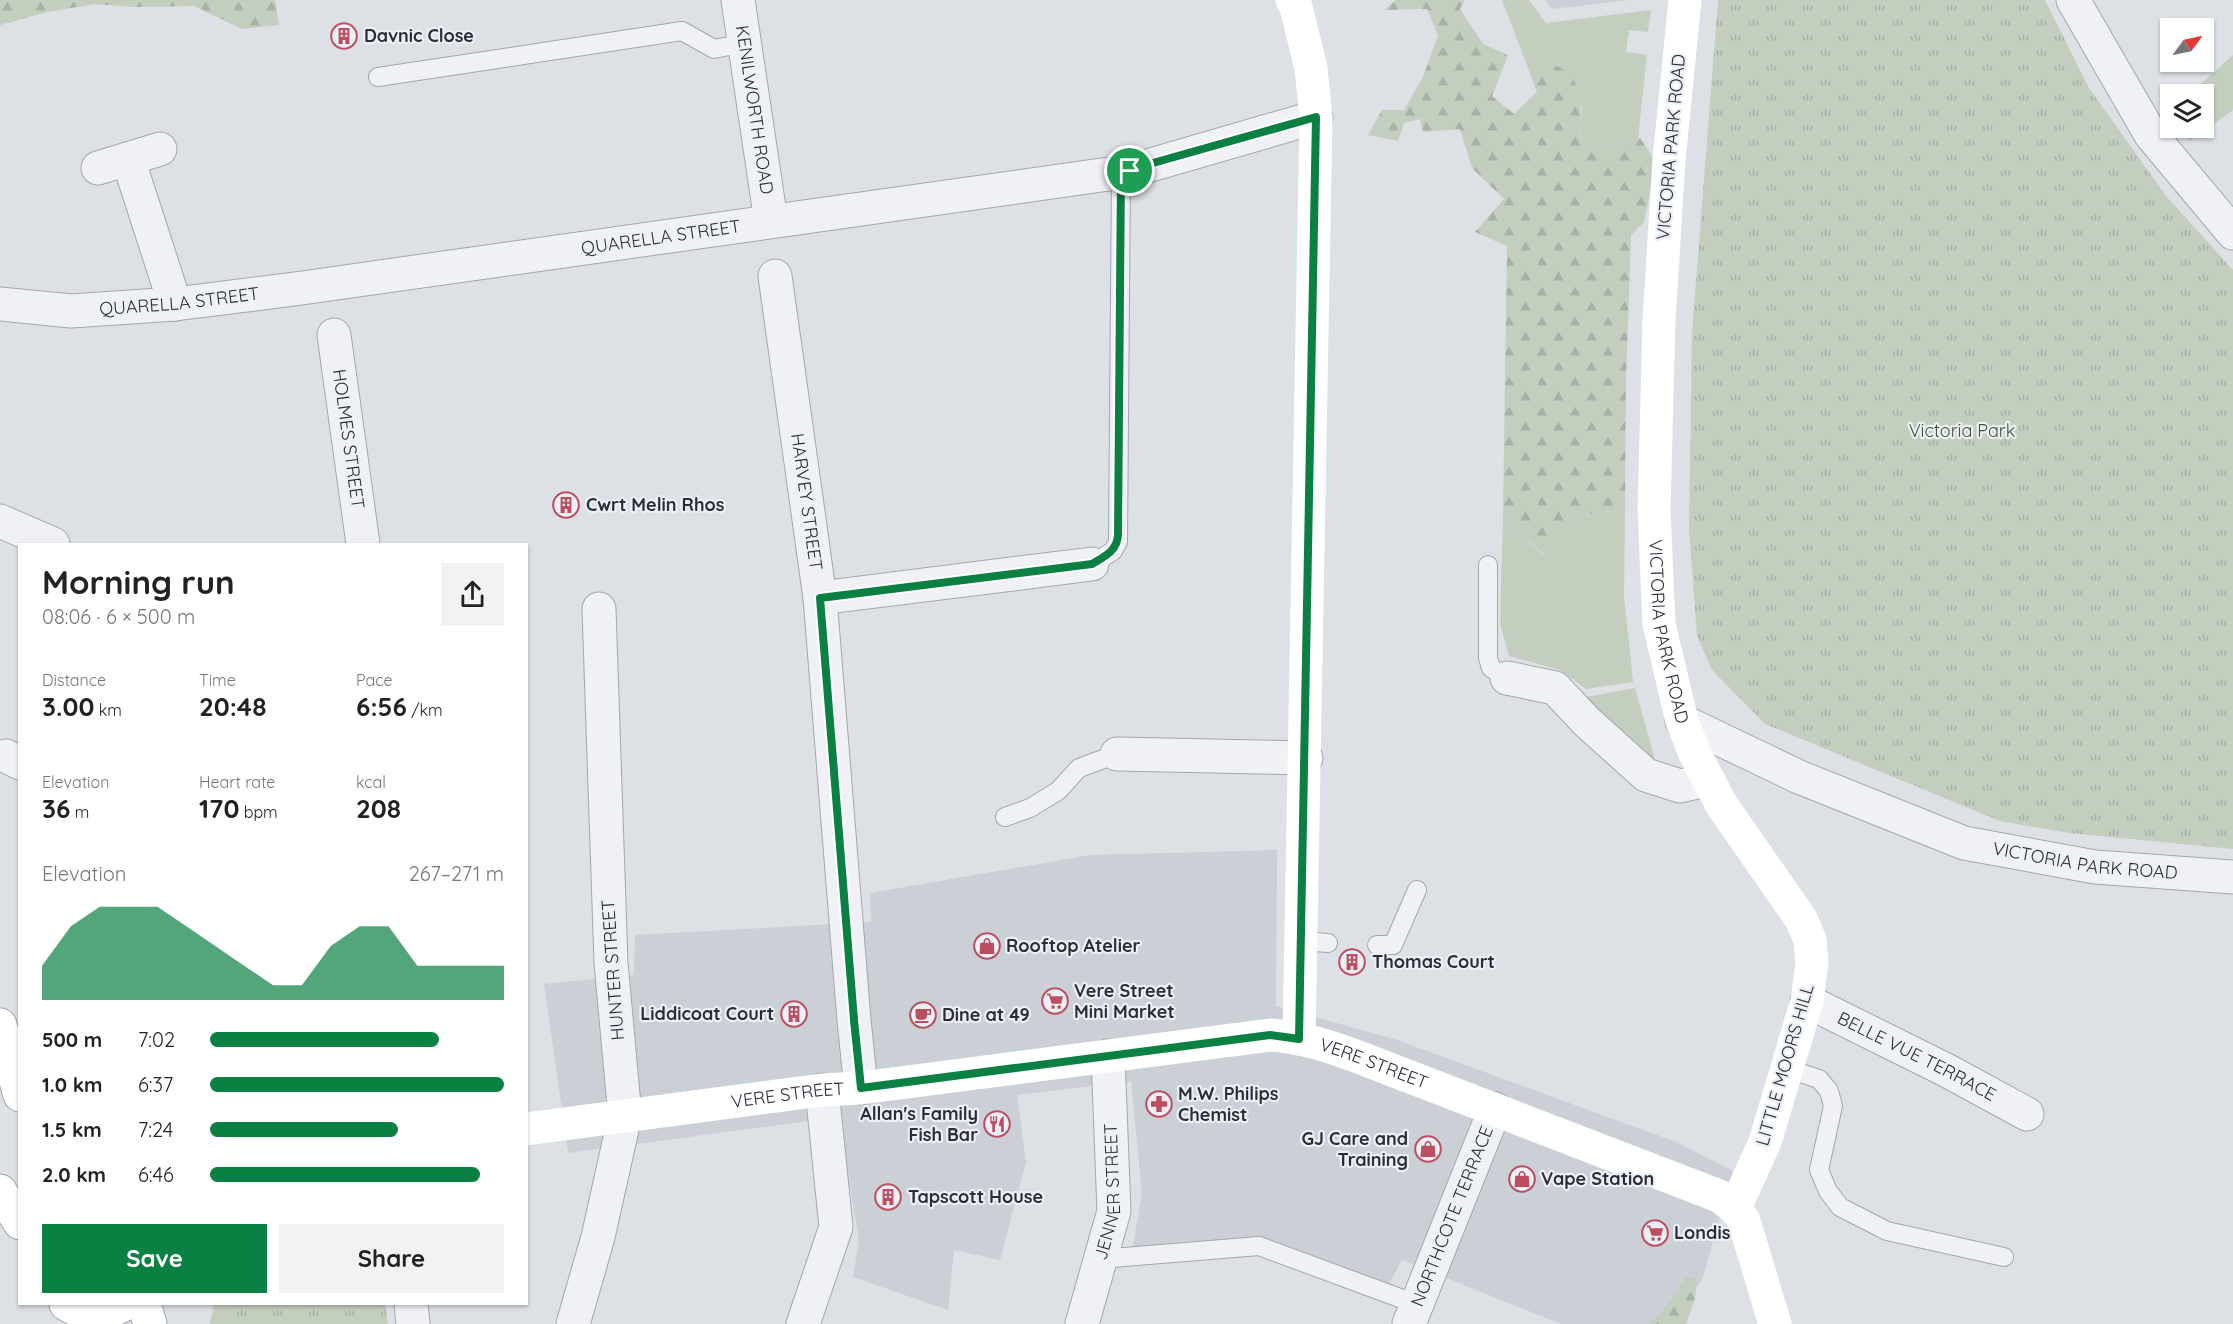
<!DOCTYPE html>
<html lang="en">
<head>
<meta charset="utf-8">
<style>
  :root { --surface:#fff; --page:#f2f2f2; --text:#222; --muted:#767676; --accent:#0b8043 }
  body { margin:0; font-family:Quicksand,sans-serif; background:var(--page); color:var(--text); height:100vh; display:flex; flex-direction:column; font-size:22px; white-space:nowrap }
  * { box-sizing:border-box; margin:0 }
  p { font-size:20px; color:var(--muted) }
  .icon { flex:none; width:33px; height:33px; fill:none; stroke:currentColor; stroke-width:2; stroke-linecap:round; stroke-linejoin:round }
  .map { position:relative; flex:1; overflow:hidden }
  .drawer { position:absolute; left:18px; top:543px; width:510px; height:762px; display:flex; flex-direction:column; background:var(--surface); border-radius:0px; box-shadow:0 2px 4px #0004 }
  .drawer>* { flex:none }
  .needle { width:39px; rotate:57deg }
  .controls { position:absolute; left:2160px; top:18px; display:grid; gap:12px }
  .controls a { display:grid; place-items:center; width:54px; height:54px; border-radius:0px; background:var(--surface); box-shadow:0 2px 4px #0004; font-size:30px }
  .pin { position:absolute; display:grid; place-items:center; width:51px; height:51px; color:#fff; margin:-26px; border:3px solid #fff; border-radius:50%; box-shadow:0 2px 6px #0007 }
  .round { display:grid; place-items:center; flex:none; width:63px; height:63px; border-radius:0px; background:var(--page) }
  .headline { display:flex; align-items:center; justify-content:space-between; height:102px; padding:0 24px }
  h1 { font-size:33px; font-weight:700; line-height:45px }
  .stats { display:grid; grid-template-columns:repeat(3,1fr); gap:9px; height:102px; padding:6px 24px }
  .stats div { display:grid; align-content:center }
  .stats b { font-size:26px; font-weight:700 }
  .stats small { font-size:16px; font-weight:400 }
  .stats p { font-size:16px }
  .chart { height:168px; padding:12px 24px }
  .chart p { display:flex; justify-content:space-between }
  .chart svg { width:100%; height:108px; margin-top:6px; fill:var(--accent); opacity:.7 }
  .primary-button { display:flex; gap:12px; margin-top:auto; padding:12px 24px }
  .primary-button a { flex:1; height:69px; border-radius:0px; background:var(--accent); color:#fff; font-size:24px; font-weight:700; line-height:69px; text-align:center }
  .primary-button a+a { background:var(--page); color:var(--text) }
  ul { padding:0 24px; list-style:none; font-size:20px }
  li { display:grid; grid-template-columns:96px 72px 1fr; align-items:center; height:45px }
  li i { height:15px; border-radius:8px; background:var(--accent) }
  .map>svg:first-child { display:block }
  .built { fill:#cbcfd6 }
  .grass { fill:#c3cebf }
  .forest { fill:url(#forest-firs) }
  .park { fill:url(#park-tufts) }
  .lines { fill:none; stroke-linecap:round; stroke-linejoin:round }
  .lane-casing { stroke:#a3a7ae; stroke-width:20 }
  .street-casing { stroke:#a3a7ae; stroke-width:35 }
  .primary-casing { stroke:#9ea5af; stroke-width:35 }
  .lane { stroke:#eff1f4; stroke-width:18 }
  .street { stroke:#eff1f4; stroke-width:33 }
  .secondary { stroke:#fff; stroke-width:33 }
  .primary { stroke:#fff; stroke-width:33 }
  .route-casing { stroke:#fff; stroke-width:12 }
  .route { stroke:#0b8043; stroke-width:8 }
  .labels { text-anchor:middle; stroke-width:4.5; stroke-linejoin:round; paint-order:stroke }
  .poi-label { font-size:18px; font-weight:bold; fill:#282f3a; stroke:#eceff3; text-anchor:start }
  .street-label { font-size:18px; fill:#282f3a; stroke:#eceff3 }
  .park-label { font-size:18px; fill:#3d5437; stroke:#eceff3 }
</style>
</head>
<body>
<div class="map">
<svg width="2233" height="1324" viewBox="0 0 2233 1324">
  <defs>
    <pattern id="forest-firs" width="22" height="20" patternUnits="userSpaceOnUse" patternTransform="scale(1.5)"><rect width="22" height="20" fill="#c3cebf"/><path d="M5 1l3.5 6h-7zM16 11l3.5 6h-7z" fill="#a8b1a5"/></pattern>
    <pattern id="park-tufts" width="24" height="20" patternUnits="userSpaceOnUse" patternTransform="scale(1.5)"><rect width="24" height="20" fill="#c3cebf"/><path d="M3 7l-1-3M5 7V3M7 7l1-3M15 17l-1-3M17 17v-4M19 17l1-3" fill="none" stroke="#a8b1a5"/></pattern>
  </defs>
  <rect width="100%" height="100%" fill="#dde0e5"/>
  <path class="built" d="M1545 0H1630L1551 9Z
    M1277 850 1276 1006 1397 1040 1676 1142 1733 1171 1702 1280 1664 1324H1561L1402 1260 1388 1286 1264 1239 1133 1247 1142 1193 1131 1081 1017 1095 1026 1162 1000 1260 954 1250 948 1310 853 1277 859 1241 839 1117 568 1153 544 984 634 975 635 935 871 922 870 893 1091 855Z"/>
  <path class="grass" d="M1502 0H1529L1546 23 1651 10 1648 32 1629 30 1626 52 1647 55 1638 139 1614 147 1580 144 1582 106 1537 92Z
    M2233 55V110L2190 141 2179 128H2204V94H2190Z
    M1625 509 1624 596 1633 682 1586 689 1560 670 1509 656 1500 623 1503 515 1544 556 1575 516Z
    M1635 688 1655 760 1639 751 1586 697Z"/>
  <path class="forest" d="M0 0H275L279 25 242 29 194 6 133 7 94 4 48 12 0 25Z
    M1396 0H1465L1460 9 1483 44 1508 55 1492 96 1514 114 1537 92 1536 65C1543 65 1553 64 1559 67 1586 79 1581 120 1580 144L1614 147 1640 138 1656 162 1644 222 1631 235 1626 380 1625 509 1575 516 1545 556 1503 515 1507 246 1475 232 1504 199 1472 168 1460 129 1423 132 1420 119 1404 123 1398 141 1368 135 1382 110H1404L1423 77 1438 35 1427 9 1384 10Z
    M1687 1276 1697 1280 1695 1299 1686 1324H1649L1667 1306Z"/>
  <path class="park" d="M1718 0H2045L2089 88 2166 196 2233 270V849L2069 833 2000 821 1765 724 1712 670 1697 636 1689 529 1692 333Z
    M214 1304H385L388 1324H210Z"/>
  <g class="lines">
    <g class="lane-casing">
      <path id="lane" d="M378 77 682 31 714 49 744 43
        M1092 564 1113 551 1118 542 1121 172
        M1488 565V658L1491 668 1507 678
        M1005 817 1030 808 1058 791 1079 768 1117 754
        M1301 941 1328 943
        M1377 945H1393L1417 890
        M1788 1069 1819 1079 1829 1091 1833 1106 1819 1170 1828 1191 1840 1207 1887 1231 2004 1257
        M1100 1259 1259 1246 1416 1304"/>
    </g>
    <g class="street-casing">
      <g id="street">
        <path id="s1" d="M738 0 771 221"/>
        <path d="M2073 0 2151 135 2233 233"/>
        <path d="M128 159 175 304"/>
        <path d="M98 168 160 149"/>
        <path id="s2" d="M775 276 820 598 854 1020 861 1088"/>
        <path id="s3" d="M0 304 71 311 175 304 302 288 1130 171 1316 117"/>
        <path id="s4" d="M334 335 363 544"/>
        <path d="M0 521 53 544"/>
        <path d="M820 598 1092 564"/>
        <path d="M1507 678 1555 688 1587 722 1646 775 1680 786 1707 780"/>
        <path id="s5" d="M1682 721 1799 777 1964 843 2095 867 2233 877"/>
        <path d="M1117 754 1306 758"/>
        <path d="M6 756 20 763"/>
        <path id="s6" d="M1807 1001 1946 1070 2027 1114"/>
        <path d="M411 1304 413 1324"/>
        <path d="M573 1324 598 1237 625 1116 611 963 599 609"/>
        <path d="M803 1324 836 1227 822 1090"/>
        <path id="s7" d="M1082 1324 1114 1211 1108 1056"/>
        <path id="s8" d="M1409 1324 1495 1109"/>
      </g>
    </g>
    <g class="primary-casing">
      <path id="primary" d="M0 1025 20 1095
        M0 1191 20 1223
        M66 1304C84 1316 107 1315 125 1304
        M144 1304 150 1324"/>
    </g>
    <use href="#lane" class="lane"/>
    <use href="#street" class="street"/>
    <g class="secondary">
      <path d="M1292 0 1296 7 1311 68 1316 117 1299 1039"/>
      <path id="s9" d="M1685 0 1669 160 1659 321 1654 510 1659 624 1682 721 1695 754 1721 804 1801 919 1810 940 1812 963 1807 1001 1765 1142 1735 1208 1744 1221 1775 1324"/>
      <path id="s10" d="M526 1129 822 1090 861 1088 1270 1035C1321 1038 1371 1063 1418 1080 1518 1118 1618 1157 1719 1196L1735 1208"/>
    </g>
    <use href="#primary" class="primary"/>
  </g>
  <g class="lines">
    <g class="route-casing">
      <path id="route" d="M1316 117 1299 1039 1270 1035 861 1088 854 1020 820 598 1092 564C1105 556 1117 551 1118 535L1121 172Z"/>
    </g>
    <use href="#route" class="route"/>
  </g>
  <defs>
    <g id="building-ring" transform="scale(1.35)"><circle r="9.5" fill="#eceff3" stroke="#bd4e61" stroke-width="1.5"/><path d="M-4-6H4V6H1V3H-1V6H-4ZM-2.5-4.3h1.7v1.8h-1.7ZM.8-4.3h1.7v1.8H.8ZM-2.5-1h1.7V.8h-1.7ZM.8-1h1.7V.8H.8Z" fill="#bd4e61"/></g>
    <g id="shop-ring" transform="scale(1.35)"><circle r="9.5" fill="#eceff3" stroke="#bd4e61" stroke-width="1.5"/><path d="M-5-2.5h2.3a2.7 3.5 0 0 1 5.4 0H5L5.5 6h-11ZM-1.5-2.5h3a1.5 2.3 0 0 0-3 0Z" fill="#bd4e61"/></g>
    <g id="supermarket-ring" transform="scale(1.35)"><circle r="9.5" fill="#eceff3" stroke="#bd4e61" stroke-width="1.5"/><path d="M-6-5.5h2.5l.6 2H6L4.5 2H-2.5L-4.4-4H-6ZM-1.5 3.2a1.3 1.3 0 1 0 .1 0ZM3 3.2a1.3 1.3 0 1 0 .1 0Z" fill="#bd4e61"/></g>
    <g id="cafe-ring" transform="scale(1.35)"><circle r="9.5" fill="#eceff3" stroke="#bd4e61" stroke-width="1.5"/><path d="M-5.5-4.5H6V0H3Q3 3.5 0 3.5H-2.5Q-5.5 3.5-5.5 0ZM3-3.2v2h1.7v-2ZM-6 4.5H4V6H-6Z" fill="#bd4e61"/></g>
    <g id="pharmacy-ring" transform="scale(1.35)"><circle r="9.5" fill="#eceff3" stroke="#bd4e61" stroke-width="1.5"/><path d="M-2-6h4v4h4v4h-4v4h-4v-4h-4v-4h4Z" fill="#bd4e61"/></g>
    <g id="restaurant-ring" transform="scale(1.35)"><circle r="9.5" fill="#eceff3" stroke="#bd4e61" stroke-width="1.5"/><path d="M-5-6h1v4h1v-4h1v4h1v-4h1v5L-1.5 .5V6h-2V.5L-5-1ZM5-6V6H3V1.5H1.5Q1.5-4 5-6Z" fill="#bd4e61"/></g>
  </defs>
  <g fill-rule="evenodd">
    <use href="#building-ring" x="344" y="36"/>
    <use href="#building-ring" x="566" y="505"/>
    <use href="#shop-ring" x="987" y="946"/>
    <use href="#building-ring" x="1352" y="962"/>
    <use href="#supermarket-ring" x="1055" y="1001"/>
    <use href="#building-ring" x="794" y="1014"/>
    <use href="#cafe-ring" x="923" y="1015"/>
    <use href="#pharmacy-ring" x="1159" y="1104"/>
    <use href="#restaurant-ring" x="997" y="1124"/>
    <use href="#shop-ring" x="1428" y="1149"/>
    <use href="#shop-ring" x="1522" y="1179"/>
    <use href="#building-ring" x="888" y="1197"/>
    <use href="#supermarket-ring" x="1655" y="1233"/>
  </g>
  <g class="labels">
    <g class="poi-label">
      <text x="364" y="42">Davnic Close</text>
      <text x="586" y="511">Cwrt Melin Rhos</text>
      <text x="1006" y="952">Rooftop Atelier</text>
      <text x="1372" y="968">Thomas Court</text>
      <text x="1074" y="997">Vere Street<tspan x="1074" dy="21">Mini Market</tspan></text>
      <text x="774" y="1020" text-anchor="end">Liddicoat Court</text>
      <text x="942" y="1021">Dine at 49</text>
      <text x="1178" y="1100">M.W. Philips<tspan x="1178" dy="21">Chemist</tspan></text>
      <text x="978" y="1120" text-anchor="end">Allan's Family<tspan x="978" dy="21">Fish Bar</tspan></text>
      <text x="1408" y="1145" text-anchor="end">GJ Care and<tspan x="1408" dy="21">Training</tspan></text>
      <text x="1541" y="1185">Vape Station</text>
      <text x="908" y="1203">Tapscott House</text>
      <text x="1674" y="1239">Londis</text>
    </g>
    <g class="street-label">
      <text dy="6" stroke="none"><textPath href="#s1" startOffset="111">KENILWORTH ROAD</textPath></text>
      <text transform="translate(1671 147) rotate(-85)" y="6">VICTORIA PARK ROAD</text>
      <text dy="6" stroke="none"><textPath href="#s3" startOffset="666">QUARELLA STREET</textPath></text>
      <text dy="6" stroke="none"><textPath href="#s3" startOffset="180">QUARELLA STREET</textPath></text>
      <text dy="6" stroke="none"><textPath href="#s4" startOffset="105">HOLMES STREET</textPath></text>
      <text dy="6" stroke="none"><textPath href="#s2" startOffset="228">HARVEY STREET</textPath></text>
      <text dy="6" stroke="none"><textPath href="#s9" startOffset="634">VICTORIA PARK ROAD</textPath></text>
      <text dy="6" stroke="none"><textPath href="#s5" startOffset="430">VICTORIA PARK ROAD</textPath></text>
      <text transform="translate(613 970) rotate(-94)" y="6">HUNTER STREET</text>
      <text dy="6" stroke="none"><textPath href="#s6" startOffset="123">BELLE VUE TERRACE</textPath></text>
      <text dy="6" stroke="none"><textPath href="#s10" startOffset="858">VERE STREET</textPath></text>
      <text transform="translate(1785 1065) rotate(-74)" y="6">LITTLE MOORS HILL</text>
      <text dy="6" stroke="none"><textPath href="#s10" startOffset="264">VERE STREET</textPath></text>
      <text dy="6" stroke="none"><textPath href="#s7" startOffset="136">JENNER STREET</textPath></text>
      <text dy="6" stroke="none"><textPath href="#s8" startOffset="116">NORTHCOTE TERRACE</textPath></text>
    </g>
    <g class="park-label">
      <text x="1962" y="437">Victoria Park</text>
    </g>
  </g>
</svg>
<div class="controls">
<a><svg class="needle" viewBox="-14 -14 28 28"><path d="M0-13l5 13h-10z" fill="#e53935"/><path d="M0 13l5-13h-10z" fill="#767676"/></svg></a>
<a><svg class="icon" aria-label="layers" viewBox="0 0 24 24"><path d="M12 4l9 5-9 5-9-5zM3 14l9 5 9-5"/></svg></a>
</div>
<div class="pin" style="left:1130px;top:171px;background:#1e9e55"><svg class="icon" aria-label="arrive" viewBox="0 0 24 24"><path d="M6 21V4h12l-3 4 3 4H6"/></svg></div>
<section class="drawer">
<div class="headline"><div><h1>Morning run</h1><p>08:06 · 6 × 500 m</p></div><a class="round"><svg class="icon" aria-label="share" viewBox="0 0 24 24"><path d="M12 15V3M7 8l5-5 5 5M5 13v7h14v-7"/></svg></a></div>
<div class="stats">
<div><p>Distance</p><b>3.00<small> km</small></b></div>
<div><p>Time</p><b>20:48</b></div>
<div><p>Pace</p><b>6:56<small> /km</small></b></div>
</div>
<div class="stats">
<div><p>Elevation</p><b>36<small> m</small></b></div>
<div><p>Heart rate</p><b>170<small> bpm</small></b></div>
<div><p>kcal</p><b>208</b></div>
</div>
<div class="chart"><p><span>Elevation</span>267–271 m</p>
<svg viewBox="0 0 160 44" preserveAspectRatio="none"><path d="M0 44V30L10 14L20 6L30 6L40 6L50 14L60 22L70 30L80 38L90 38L100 22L110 14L120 14L130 30L140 30L150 30L160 30V44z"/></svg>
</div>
<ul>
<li><b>500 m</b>7:02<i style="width:78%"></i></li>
<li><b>1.0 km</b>6:37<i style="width:100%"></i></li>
<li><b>1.5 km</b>7:24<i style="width:64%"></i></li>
<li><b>2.0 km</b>6:46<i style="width:92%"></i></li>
</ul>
<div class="primary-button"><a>Save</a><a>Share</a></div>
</section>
</div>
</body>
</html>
